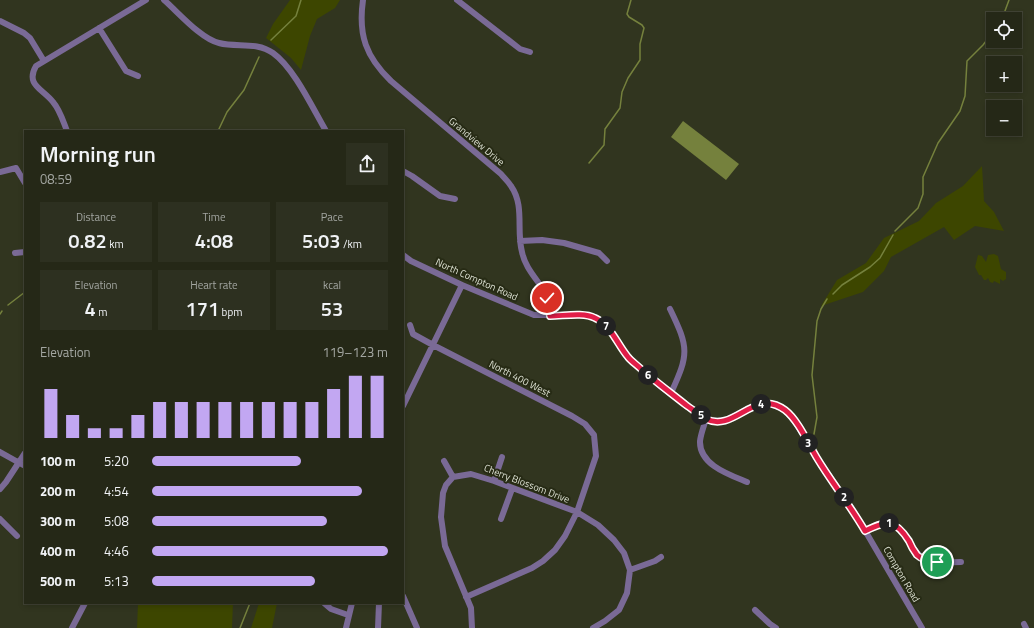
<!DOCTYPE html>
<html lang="en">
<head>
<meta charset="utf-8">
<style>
  :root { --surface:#252817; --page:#2d3020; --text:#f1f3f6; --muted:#a3a6a1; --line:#424436; --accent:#c2a7f2 }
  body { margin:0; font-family:"Titillium Web",sans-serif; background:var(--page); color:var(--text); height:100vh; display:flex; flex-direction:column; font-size:15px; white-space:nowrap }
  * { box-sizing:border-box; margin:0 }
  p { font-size:13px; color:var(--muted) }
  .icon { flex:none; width:22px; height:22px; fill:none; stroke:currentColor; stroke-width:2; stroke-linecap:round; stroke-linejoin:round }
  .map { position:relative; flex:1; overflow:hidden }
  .panel { position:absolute; left:24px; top:130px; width:380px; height:474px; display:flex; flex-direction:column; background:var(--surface); border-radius:0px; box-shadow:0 2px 6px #0003,0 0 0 1px var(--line) }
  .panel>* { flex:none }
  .fabs { position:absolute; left:986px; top:12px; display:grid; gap:8px }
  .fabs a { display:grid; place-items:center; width:36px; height:36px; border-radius:0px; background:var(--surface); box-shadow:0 2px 6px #0003,0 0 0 1px var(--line); font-size:20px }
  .pin { position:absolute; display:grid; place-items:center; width:34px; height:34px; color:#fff; margin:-17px; border:2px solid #fff; border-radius:50%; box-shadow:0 1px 4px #0007 }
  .km { position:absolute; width:20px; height:20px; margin:-10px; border-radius:50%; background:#222; color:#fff; font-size:11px; line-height:20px; text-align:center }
  .round { display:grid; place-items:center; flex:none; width:42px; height:42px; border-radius:0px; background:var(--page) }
  .head { display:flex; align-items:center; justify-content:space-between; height:68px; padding:0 16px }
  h1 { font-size:22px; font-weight:600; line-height:30px }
  .figures { display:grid; grid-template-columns:repeat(3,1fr); gap:6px; height:68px; padding:4px 16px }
  .figures div { display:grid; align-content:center; border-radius:0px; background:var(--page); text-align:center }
  .figures b { font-size:20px; font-weight:600 }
  .figures small { font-size:11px; font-weight:400 }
  .figures p { font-size:11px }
  .chart { height:112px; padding:8px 16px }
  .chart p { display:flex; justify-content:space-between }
  .chart svg { width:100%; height:72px; margin-top:4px; stroke:var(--accent); stroke-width:6 }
  ul { padding:0 16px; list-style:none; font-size:13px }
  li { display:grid; grid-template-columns:64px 48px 1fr; align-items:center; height:30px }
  li i { height:10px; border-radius:5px; background:var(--accent) }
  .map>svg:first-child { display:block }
  .green { fill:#3d4600 }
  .water { fill:#75813d }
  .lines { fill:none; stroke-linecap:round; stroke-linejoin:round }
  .stream { stroke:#75813d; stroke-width:1.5 }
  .minor { stroke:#7a6a96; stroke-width:6 }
  .route-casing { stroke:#fff; stroke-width:8 }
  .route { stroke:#e11d48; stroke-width:5 }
  .labels { text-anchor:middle; stroke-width:4; stroke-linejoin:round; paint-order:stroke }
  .street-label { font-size:10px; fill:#dbdfd1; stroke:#272b15 }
</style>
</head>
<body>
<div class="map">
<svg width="1034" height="628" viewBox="0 0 1034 628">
  <rect width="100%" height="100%" fill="#31351f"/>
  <path class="green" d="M290 0H340L335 8 317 19 310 36 301 70 291 58 266 38 273 24Z
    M982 166 984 201 994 212 1004 231 975 226 954 240 944 227 891 257 884 271 863 292 821 306 837 280 866 263 884 238 919 221 936 203 963 186Z
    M994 254 998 256 1001 269 1006 272V279L1003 281 1000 279V284L994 281 993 283 990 282 988 278 986 280H984L981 275H979L975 267 978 255 982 256 986 262 988 255Z
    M138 603H233L232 628H137Z
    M259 603H277L272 628H251Z"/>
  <path class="water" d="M683 121 739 164 726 180 671 137Z"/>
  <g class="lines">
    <path class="stream" d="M1002 19 1009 0
      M271 40 296 16 301 0
      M218 131 227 112 244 90 259 57
      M589 163 604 145 605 129 620 108 622 92 628 78 640 60V44L644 28 642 25 629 17 627 14 631 0
      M895 231 918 208 923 194V177L938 143 960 111 965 96 967 61 983 45 993 32
      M833 294 842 285 870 267 880 258 893 235
      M8 305 25 292
      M0 314 2 311
      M814 434 817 417 812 375 817 321 821 309 827 299
      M240 628 250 603"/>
    <path class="minor" d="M164 0C178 12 201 39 219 43 237 48 256 41 273 53 294 68 312 107 326 131
      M363 0C358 35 366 57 391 81L501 174C504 178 508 181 511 186 525 206 516 230 522 252 525 267 535 277 543 289 548 297 549 307 550 316
      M457 0 520 49 530 52
      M0 21 24 33 30 38 44 61
      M99 28 126 71 138 76
      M67 131C63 121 60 110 53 102 43 89 25 85 36 66L146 0
      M403 171 412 176 440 196 455 199
      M0 172 16 168 25 183
      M520 241 542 240 564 243 599 253 607 261
      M15 253 25 252
      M403 255 411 261 462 285 534 315H585L594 317 602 321 608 328 628 357 660 386 706 419 716 421 726 420 758 404 769 403 785 410 796 423 817 458 853 510 922 628
      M670 309C689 348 689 354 671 393
      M410 325 413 334 433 345 572 416 585 424 594 435 596 456 577 512 565 536 555 550 543 561 532 568 466 597
      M403 406 462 285
      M706 419C704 426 701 433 700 441 699 465 730 475 747 482
      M0 452 25 466
      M444 461 453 477
      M494 481 502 457
      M0 489 6 482 25 453
      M0 519 17 536
      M501 519 512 489
      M865 531C870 528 876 524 882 523 905 520 909 551 924 559 934 565 950 562 961 562
      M630 570 655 561 661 557
      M403 596 417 628
      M324 603 331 609 348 615
      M755 610 770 624 776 628
      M1024 624 1026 628
      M72 628 85 603
      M346 628 352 603
      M378 628 379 603
      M472 628 471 608 445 546 441 517 443 493 446 485 453 477 471 474 494 481 577 512 598 525 614 540 624 553 630 570 627 593 619 610 605 621 593 628"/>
  </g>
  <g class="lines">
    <g class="route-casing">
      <path id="route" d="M547 298 550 316C564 316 583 312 595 318 611 325 617 344 628 357 631 361 637 365 641 369 656 382 671 393 686 405 692 409 699 415 706 419 735 433 754 387 785 410 798 420 808 443 817 458 832 483 850 505 865 531 887 520 895 519 909 541 911 546 914 551 917 555 922 560 930 561 937 562"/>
    </g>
    <use href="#route" class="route"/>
  </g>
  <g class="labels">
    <g class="street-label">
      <text transform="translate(477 141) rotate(40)" y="4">Grandview Drive</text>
      <text transform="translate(477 279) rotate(24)" y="4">North Compton Road</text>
      <text transform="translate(520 378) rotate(27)" y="4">North 400 West</text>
      <text transform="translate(527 483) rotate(21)" y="4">Cherry Blossom Drive</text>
      <text transform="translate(902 574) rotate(60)" y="4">Compton Road</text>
    </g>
  </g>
</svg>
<div class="fabs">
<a><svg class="icon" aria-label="locate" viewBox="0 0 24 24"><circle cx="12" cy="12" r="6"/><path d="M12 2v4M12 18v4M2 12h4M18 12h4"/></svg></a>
<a>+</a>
<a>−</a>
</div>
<div class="pin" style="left:937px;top:562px;background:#1e9e55"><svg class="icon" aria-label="arrive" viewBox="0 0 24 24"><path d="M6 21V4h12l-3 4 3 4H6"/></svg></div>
<div class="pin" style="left:547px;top:298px;background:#d93025"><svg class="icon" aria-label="check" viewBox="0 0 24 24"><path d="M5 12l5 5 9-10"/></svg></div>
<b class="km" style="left:889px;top:523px">1</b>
<b class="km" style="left:844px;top:497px">2</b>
<b class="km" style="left:808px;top:443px">3</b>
<b class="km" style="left:761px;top:404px">4</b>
<b class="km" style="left:701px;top:415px">5</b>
<b class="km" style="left:648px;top:375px">6</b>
<b class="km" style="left:606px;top:326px">7</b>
<section class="panel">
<div class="head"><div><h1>Morning run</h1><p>08:59</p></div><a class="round"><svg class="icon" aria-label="share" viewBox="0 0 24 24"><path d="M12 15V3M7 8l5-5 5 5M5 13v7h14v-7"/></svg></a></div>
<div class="figures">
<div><p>Distance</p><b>0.82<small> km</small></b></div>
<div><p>Time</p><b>4:08</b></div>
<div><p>Pace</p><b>5:03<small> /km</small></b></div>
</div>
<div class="figures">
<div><p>Elevation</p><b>4<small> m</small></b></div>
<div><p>Heart rate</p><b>171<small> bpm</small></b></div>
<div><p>kcal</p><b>53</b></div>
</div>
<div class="chart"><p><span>Elevation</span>119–123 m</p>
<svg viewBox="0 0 160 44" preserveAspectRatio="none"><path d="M5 44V14M15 44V30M25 44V38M35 44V38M45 44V30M55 44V22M65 44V22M75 44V22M85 44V22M95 44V22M105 44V22M115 44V22M125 44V22M135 44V14M145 44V6M155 44V6"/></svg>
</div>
<ul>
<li><b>100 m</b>5:20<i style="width:63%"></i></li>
<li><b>200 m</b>4:54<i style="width:89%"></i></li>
<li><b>300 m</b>5:08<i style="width:74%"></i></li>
<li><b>400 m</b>4:46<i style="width:100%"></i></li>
<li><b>500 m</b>5:13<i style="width:69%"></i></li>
</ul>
</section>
</div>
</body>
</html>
